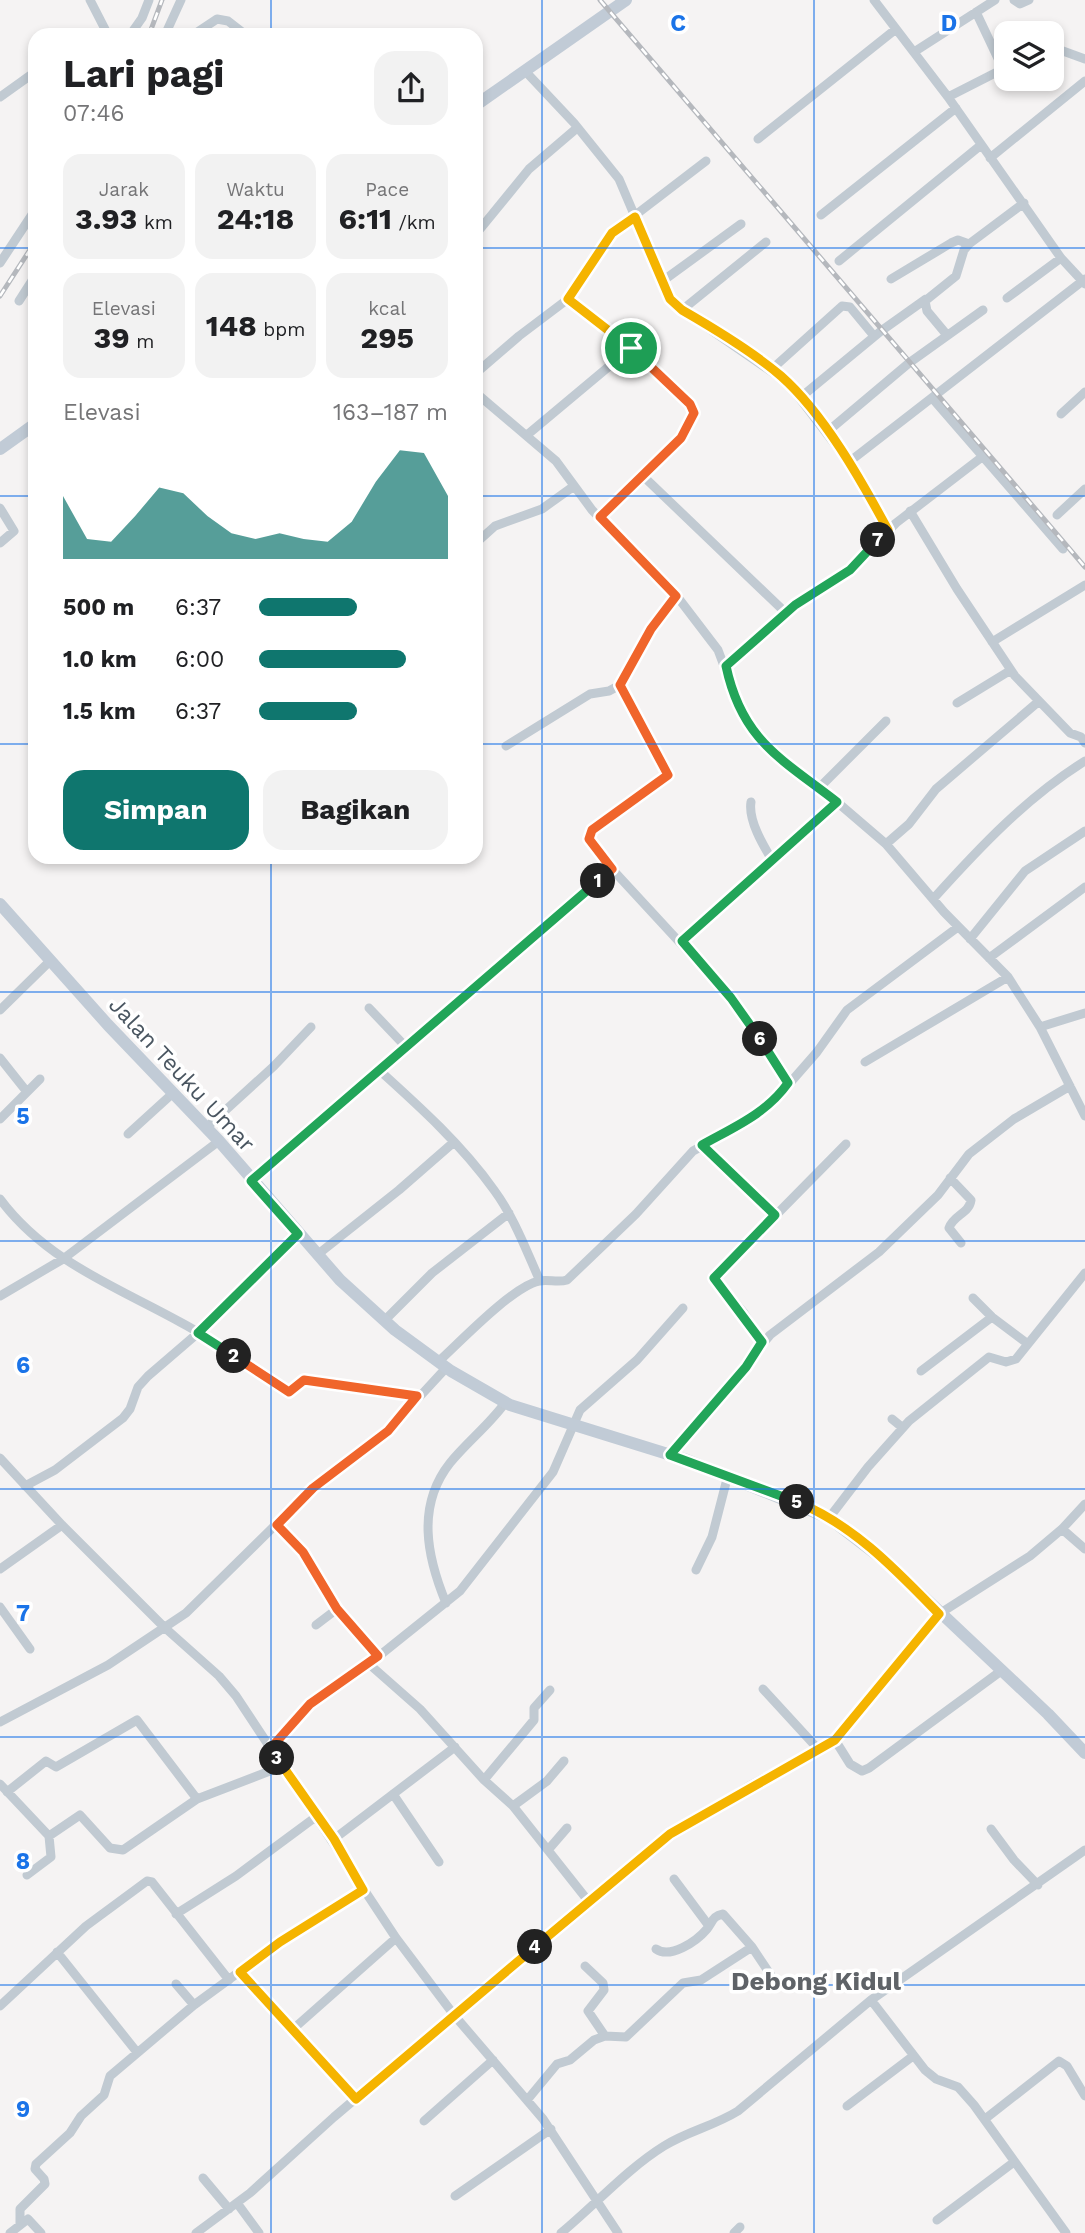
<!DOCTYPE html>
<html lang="id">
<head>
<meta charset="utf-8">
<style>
  :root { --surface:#fff; --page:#f2f2f2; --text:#202124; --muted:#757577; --accent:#0f766e }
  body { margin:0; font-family:"Work Sans",sans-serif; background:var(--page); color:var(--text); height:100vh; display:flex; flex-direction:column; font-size:26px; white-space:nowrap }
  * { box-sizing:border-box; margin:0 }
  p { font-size:23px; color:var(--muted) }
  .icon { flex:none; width:38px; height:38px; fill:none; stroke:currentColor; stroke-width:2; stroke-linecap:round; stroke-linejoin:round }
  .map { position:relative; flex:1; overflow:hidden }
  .drawer { position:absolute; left:28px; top:28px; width:455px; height:836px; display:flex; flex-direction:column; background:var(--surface); border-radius:21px; box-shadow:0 4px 10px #0003 }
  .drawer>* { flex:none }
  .tools { position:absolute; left:994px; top:21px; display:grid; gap:14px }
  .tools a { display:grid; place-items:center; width:70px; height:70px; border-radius:14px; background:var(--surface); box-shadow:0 4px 10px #0003; font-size:35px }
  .pin { position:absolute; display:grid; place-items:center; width:60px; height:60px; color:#fff; margin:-30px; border:4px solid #fff; border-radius:50%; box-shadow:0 2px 7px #0007 }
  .km { position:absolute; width:35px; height:35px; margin:-18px; border-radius:50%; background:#222; color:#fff; font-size:19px; line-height:35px; text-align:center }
  .round { display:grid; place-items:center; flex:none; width:74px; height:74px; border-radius:21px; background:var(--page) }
  .summary { display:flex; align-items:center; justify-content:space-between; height:119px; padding:0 35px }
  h1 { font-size:38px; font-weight:700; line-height:52px }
  .metrics { display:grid; grid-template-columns:repeat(3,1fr); gap:10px; height:119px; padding:7px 35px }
  .metrics div { display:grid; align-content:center; border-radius:18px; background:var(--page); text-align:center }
  .metrics b { font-size:30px; font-weight:700 }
  .metrics small { font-size:19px; font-weight:400 }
  .metrics p { font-size:19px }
  .chart { height:196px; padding:14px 35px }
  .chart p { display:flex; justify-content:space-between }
  .chart svg { width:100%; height:126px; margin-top:7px; fill:var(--accent); opacity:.7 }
  .cta { display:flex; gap:14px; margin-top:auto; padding:14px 35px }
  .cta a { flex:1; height:80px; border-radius:21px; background:var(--accent); color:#fff; font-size:28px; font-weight:700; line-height:80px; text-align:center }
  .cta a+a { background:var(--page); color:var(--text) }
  ul { padding:0 35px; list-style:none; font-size:23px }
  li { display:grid; grid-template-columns:112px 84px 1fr; align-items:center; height:52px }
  li i { height:18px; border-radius:9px; background:var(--accent) }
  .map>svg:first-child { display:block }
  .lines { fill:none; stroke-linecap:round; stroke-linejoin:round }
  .minor { stroke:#c1cad2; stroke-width:9 }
  .secondary { stroke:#c1cbd6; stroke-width:12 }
  .rail-casing { stroke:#b5b8bd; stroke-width:5 }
  .rail { stroke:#fff; stroke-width:2.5; stroke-dasharray:8; stroke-linecap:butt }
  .split-1-casing { stroke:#fff; stroke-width:14 }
  .split-2-casing { stroke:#fff; stroke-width:14 }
  .split-3-casing { stroke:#fff; stroke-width:14 }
  .split-4-casing { stroke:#fff; stroke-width:14 }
  .split-5-casing { stroke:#fff; stroke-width:14 }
  .split-6-casing { stroke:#fff; stroke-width:14 }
  .split-7-casing { stroke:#fff; stroke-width:14 }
  .split-8-casing { stroke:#fff; stroke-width:14 }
  .split-1 { stroke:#f0652b; stroke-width:9 }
  .split-2 { stroke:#22a559; stroke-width:9 }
  .split-3 { stroke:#f0652b; stroke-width:9 }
  .split-4 { stroke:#f5b400; stroke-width:9 }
  .split-5 { stroke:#f5b400; stroke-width:9 }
  .split-6 { stroke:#22a559; stroke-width:9 }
  .split-7 { stroke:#22a559; stroke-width:9 }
  .split-8 { stroke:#f5b400; stroke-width:9 }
  .grid { fill:none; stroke:#1a73e8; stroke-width:2; stroke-opacity:0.55 }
  .labels { text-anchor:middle; stroke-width:7; stroke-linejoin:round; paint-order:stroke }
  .street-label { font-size:23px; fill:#4a5661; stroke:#fff }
  .quarter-label { font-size:26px; font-weight:bold; fill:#5f6368; stroke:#fff }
  .grid-label { font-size:23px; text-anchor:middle; font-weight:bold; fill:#1a73e8; stroke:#fff; stroke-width:7; stroke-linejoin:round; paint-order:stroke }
</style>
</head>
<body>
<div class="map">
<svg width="1085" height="2233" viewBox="0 0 1085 2233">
  <rect width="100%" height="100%" fill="#f5f3f3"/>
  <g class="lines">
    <path class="minor" d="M90 0 108 35
      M874 0 948 97 1061 258 1085 284
      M1014 0 1020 4 1029 0
      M130 35 142 18 149 0
      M165 35 181 0
      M193 35 217 19 228 21 246 35
      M1052 47 1085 59
      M914 52 995 0
      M526 72 574 123 619 179 670 299 682 310 788 383 860 477 888 530
      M0 97 35 72
      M948 97 1003 69 976 12
      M758 139 896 29
      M990 158 1085 81
      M821 215 956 108
      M476 234 529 169 577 128
      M839 261 981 145
      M0 263 35 210
      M891 279 951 243 958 240 969 244
      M664 280 741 224
      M1007 298 1061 258
      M568 299 631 348 690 403 694 413 681 438 600 517
      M19 301 35 276
      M682 310 766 242
      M947 335 927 311 925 301 956 276 964 250 969 244 1024 203
      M772 369 842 306 850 307 874 336
      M476 373 519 336 568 299 612 233 706 161
      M476 393 556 461 592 510 676 595 718 650 741 711 772 754 837 802 886 844 944 912 1008 977 1040 1027 1085 1116
      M801 397 881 331 926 299
      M933 399 1063 549
      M1061 414 1085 392
      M827 432 909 363 983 310
      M527 435 631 348
      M849 462 1085 279
      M643 476 786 613
      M0 508 14 531 0 543
      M910 511 957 589 1015 676 1070 733 1081 737 1085 743
      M1057 515 1085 489
      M476 543 495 526 542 509 574 486
      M992 642 1085 585
      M726 666 795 605 850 570 896 523 982 457
      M957 703 1011 670
      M506 746 590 694 609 691 620 685 651 629 676 595
      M819 788 886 721
      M751 802C748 820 763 845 772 860
      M886 844 909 824 936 789 1038 702
      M612 869 589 839 592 830 668 775 620 685
      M934 898C980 847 1026 798 1085 761
      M970 939 1025 871 1085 831
      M682 941 837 802
      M989 958 1085 887
      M369 1008 406 1047
      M0 1010 50 961
      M1040 1027 1085 1013
      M0 1058 27 1092
      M865 1062 1008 977
      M379 1070C420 1107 462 1145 494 1190 514 1217 526 1250 540 1281
      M0 1119 40 1079
      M206 1128 274 1066 311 1027
      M128 1134 172 1094
      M703 1145 775 1215
      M950 1178 971 1200C969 1214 953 1215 949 1228L961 1243
      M251 1181 612 869 731 998 788 1083
      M0 1199C46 1261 115 1286 180 1322 218 1342 253 1369 289 1392L304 1380 417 1396
      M317 1255 399 1190 454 1142
      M0 1296 63 1259 219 1141
      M973 1298 992 1317 1028 1344
      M384 1321 432 1273 509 1213
      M762 1342 744 1313 714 1278 846 1144
      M439 1361C461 1341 512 1287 539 1281 548 1279 558 1283 567 1280L636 1214 693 1151 748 1121 775 1100 817 1052 847 1010 958 927
      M921 1371 992 1317
      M892 1419 903 1428
      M670 1455 770 1335 879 1252 938 1195 969 1154 1014 1119 1070 1086
      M0 1458 62 1525 164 1627 219 1676 236 1696 396 1938 454 2015 543 2119 618 2233
      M25 1486 55 1470 123 1418 130 1409 138 1387 148 1376 198 1333 298 1234
      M829 1518 868 1467 909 1421 989 1357 1006 1362 1016 1359 1085 1273
      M277 1525 303 1552 337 1609 378 1656
      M1062 1529 1085 1549
      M0 1569 62 1525
      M696 1570 712 1537 728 1475
      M446 1603C427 1557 416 1506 450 1463 467 1442 489 1425 505 1403
      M0 1607 30 1649
      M316 1625 337 1609
      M369 1664 420 1709 484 1780 513 1806 589 1902
      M763 1689 819 1750
      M0 1722 108 1665 186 1613 313 1488 388 1431 446 1368
      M835 1740 850 1764 862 1771 869 1768 1001 1671
      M270 1749 310 1704 369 1664 460 1591 553 1472 580 1410 637 1360 683 1308
      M484 1780 534 1720V1708L550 1690
      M0 1784 49 1836 80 1815 110 1848 123 1850 197 1799 283 1766
      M7 1792 46 1761 56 1767 137 1720 197 1799
      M393 1794 439 1862
      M513 1806 547 1781 564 1761
      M991 1829 1014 1860 1038 1885
      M334 1839 455 1747
      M548 1850 567 1828
      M27 1875 51 1857 49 1836
      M674 1879 709 1926
      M176 1914 236 1876 317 1816
      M656 1949C670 1959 696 1942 707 1929 713 1922 712 1916 723 1914L752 1947 778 1986
      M57 1952 136 2051
      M585 1966 603 1983 604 1990 588 2011 605 2036
      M240 1971 356 2099
      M176 1984 194 2005 280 1942 363 1890
      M871 2000 925 2070 936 2079 958 2087 974 2105 1066 2233
      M0 2006 86 1926 147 1881 152 1882 229 1980
      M292 2030 396 1938
      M528 2099 557 2064 570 2060 594 2040 605 2036 626 2037 683 1983 701 1980 752 1947
      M847 2106 913 2056
      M985 2119 1059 2061 1067 2066 1085 2096
      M424 2121 493 2060
      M203 2178 229 2209
      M455 2196 551 2129
      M237 2203 259 2233
      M937 2220 1014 2162
      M20 2224V2209L45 2184 44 2179 35 2169 36 2164 70 2133 81 2116 104 2095 110 2076 194 2005
      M10 2233 28 2219 41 2233
      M196 2233 250 2193 334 2117 652 1847 749 1786 835 1740 939 1614 1030 1556 1062 1529 1085 1504
      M561 2233C595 2205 627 2169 664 2146 688 2131 714 2126 738 2111L871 2000 1085 1850
      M734 2233 740 2227"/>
    <path class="secondary" d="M476 105 626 0
      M0 449 35 424
      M0 904 108 1025 219 1141 340 1280 395 1330 451 1371 510 1405 687 1460 829 1518 889 1564 1048 1714 1085 1753"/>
    <g class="rail-casing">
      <path id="rail" d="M600 0 1085 567
        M149 35 162 0
        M0 296 35 242"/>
    </g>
    <use href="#rail" class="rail"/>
  </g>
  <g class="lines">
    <g class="split-1-casing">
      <path id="split-1" d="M598 881 612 869 589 839 592 830 668 775 620 685 651 629 676 596 600 517 681 438 694 413 690 404 631 348"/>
    </g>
    <g class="split-2-casing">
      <path id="split-2" d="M234 1356 198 1333 298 1234 251 1181 598 881"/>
    </g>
    <g class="split-3-casing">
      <path id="split-3" d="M234 1356 289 1392 304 1380 417 1396 388 1431 313 1488 277 1525 303 1552 337 1609 378 1656 310 1704 270 1749 277 1758"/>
    </g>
    <g class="split-4-casing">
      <path id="split-4" d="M277 1758 334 1839 363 1890 280 1942 240 1972 356 2099 535 1947"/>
    </g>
    <g class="split-5-casing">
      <path id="split-5" d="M535 1947 670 1834 835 1740 939 1614C897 1571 854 1525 797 1502"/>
    </g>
    <g class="split-6-casing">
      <path id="split-6" d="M760 1039 788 1083C766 1114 734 1127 702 1145L775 1215 714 1278 762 1342 746 1367 670 1455 797 1502"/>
    </g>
    <g class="split-7-casing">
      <path id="split-7" d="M760 1039 731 998 682 941 837 802C782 759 742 741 726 666L795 605 850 570 878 540"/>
    </g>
    <g class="split-8-casing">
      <path id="split-8" d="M631 348 568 299 612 233 635 217 670 299 682 310C715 329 752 351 781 376 824 414 861 480 888 530L878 540"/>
    </g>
    <use href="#split-1" class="split-1"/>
    <use href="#split-2" class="split-2"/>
    <use href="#split-3" class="split-3"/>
    <use href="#split-4" class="split-4"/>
    <use href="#split-5" class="split-5"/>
    <use href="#split-6" class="split-6"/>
    <use href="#split-7" class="split-7"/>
    <use href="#split-8" class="split-8"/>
  </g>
  <path class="grid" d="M271 0V35M542 0V2233M814 0V2233M0 248H35M476 248H1085M0 496H35M476 496H1085M0 744H35M476 744H1085M271 858V2233M0 992H1085M0 1241H1085M0 1489H1085M0 1737H1085M0 1985H1085"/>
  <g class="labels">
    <g class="street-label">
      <text transform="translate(182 1074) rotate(47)" y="8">Jalan Teuku Umar</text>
    </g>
    <g class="quarter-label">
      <text x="816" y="1990">Debong Kidul</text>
    </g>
  </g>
  <g class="grid-label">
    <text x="678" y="31">C</text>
    <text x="949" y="31">D</text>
    <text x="23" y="1124">5</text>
    <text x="23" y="1373">6</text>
    <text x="23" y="1621">7</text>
    <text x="23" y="1869">8</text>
    <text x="23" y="2117">9</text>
  </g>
</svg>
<div class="tools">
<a><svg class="icon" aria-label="layers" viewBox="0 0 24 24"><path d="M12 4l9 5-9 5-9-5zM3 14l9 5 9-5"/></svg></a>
</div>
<div class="pin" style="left:631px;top:348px;background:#1e9e55"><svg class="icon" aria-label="arrive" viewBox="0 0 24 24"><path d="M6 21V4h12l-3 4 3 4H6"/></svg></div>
<b class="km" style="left:598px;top:881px">1</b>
<b class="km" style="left:234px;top:1356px">2</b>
<b class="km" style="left:277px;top:1758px">3</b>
<b class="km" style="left:535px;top:1947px">4</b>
<b class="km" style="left:797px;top:1502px">5</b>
<b class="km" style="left:760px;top:1039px">6</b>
<b class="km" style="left:878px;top:540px">7</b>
<section class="drawer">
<div class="summary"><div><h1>Lari pagi</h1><p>07:46</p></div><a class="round"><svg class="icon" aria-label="share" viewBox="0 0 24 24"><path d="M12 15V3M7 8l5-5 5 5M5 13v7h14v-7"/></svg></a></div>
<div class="metrics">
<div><p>Jarak</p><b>3.93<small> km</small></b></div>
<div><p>Waktu</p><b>24:18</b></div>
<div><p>Pace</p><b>6:11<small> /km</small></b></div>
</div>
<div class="metrics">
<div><p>Elevasi</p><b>39<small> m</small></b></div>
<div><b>148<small> bpm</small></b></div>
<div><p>kcal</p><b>295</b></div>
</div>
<div class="chart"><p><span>Elevasi</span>163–187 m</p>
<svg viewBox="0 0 160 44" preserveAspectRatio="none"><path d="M0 44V22L10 37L20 38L30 29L40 19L50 21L60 29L70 35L80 37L90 35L100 37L110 38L120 31L130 17L140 6L150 7L160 22V44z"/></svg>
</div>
<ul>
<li><b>500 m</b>6:37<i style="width:52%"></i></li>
<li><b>1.0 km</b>6:00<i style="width:78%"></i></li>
<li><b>1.5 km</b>6:37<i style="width:52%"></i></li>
</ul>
<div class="cta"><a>Simpan</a><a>Bagikan</a></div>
</section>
</div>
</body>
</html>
